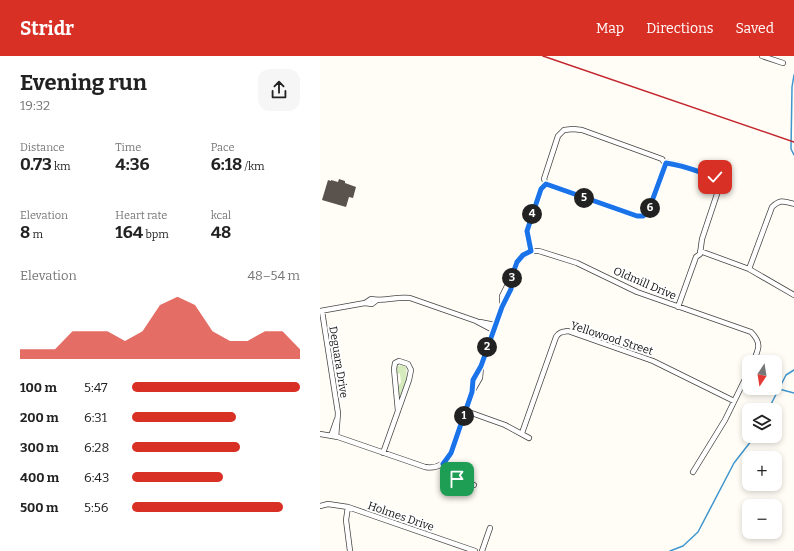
<!DOCTYPE html>
<html lang="en">
<head>
<meta charset="utf-8">
<style>
  :root { --surface:#fff; --page:#f6f6f6; --text:#222; --muted:#767676; --accent:#d93025 }
  body { margin:0; font-family:Bitter,serif; background:var(--page); color:var(--text); height:100vh; display:flex; flex-direction:column; font-size:15px; white-space:nowrap }
  * { box-sizing:border-box; margin:0 }
  p { font-size:13px; color:var(--muted) }
  .icon { flex:none; width:22px; height:22px; fill:none; stroke:currentColor; stroke-width:2; stroke-linecap:round; stroke-linejoin:round }
  .map { position:relative; flex:1; overflow:hidden }
  .details { display:flex; flex-direction:column; background:var(--surface); width:320px }
  .details>* { flex:none }
  .needle { width:26px; rotate:192deg }
  .fabs { position:absolute; left:422px; top:299px; display:grid; gap:8px }
  .fabs a { display:grid; place-items:center; width:40px; height:40px; border-radius:8px; background:var(--surface); box-shadow:0 2px 6px #0003; font-size:20px }
  .pin { position:absolute; display:grid; place-items:center; width:34px; height:34px; color:#fff; margin:-17px; border-radius:8px; box-shadow:0 2px 6px #0006 }
  .km { position:absolute; width:20px; height:20px; margin:-10px; border-radius:50%; background:#222; color:#fff; font-size:11px; line-height:20px; text-align:center }
  .round { display:grid; place-items:center; flex:none; width:42px; height:42px; border-radius:12px; background:var(--page) }
  .headline { display:flex; align-items:center; justify-content:space-between; height:68px; padding:0 20px }
  h1 { font-size:22px; font-weight:700; line-height:30px }
  .figures { display:grid; grid-template-columns:repeat(3,1fr); gap:6px; height:68px; padding:4px 20px }
  .figures div { display:grid; align-content:center }
  .figures b { font-size:17px; font-weight:700 }
  .figures small { font-size:11px; font-weight:400 }
  .figures p { font-size:11px }
  .chart { height:112px; padding:8px 20px }
  .chart p { display:flex; justify-content:space-between }
  .chart svg { width:100%; height:72px; margin-top:4px; fill:var(--accent); opacity:.7 }
  ul { padding:0 20px; list-style:none; font-size:13px }
  li { display:grid; grid-template-columns:64px 48px 1fr; align-items:center; height:30px }
  li i { height:10px; border-radius:5px; background:var(--accent) }
  header { display:flex; align-items:center; gap:24px; box-sizing:border-box; height:56px; padding:0 20px; background:var(--accent); color:#fff }
  header strong { font-size:19px }
  nav { display:flex; gap:22px; margin-inline-start:auto; font-size:14px }
  main { display:flex; flex:1; min-height:0 }
  .map>svg:first-child { display:block }
  .green { fill:#d5ebbd }
  .lines { fill:none; stroke-linecap:round; stroke-linejoin:round }
  .stream { stroke:#3f96cf; stroke-width:1.5 }
  .building { fill:#5a524d }
  .street-casing { stroke:#444; stroke-width:6 }
  .street { stroke:#fff; stroke-width:4.5 }
  .rail { stroke:#c4262e; stroke-width:1.5 }
  .route-casing { stroke:#fff; stroke-width:8 }
  .route { stroke:#1a73e8; stroke-width:5 }
  .labels { text-anchor:middle; stroke-width:4; stroke-linejoin:round; paint-order:stroke }
  .street-label { font-size:11px; fill:#111; stroke:#fff }
</style>
</head>
<body>
<header>
<strong>Stridr</strong>
<nav><a>Map</a><a>Directions</a><a>Saved</a></nav>
</header>
<main>
<section class="details">
<div class="headline"><div><h1>Evening run</h1><p>19:32</p></div><a class="round"><svg class="icon" aria-label="share" viewBox="0 0 24 24"><path d="M12 15V3M7 8l5-5 5 5M5 13v7h14v-7"/></svg></a></div>
<div class="figures">
<div><p>Distance</p><b>0.73<small> km</small></b></div>
<div><p>Time</p><b>4:36</b></div>
<div><p>Pace</p><b>6:18<small> /km</small></b></div>
</div>
<div class="figures">
<div><p>Elevation</p><b>8<small> m</small></b></div>
<div><p>Heart rate</p><b>164<small> bpm</small></b></div>
<div><p>kcal</p><b>48</b></div>
</div>
<div class="chart"><p><span>Elevation</span>48–54 m</p>
<svg viewBox="0 0 160 44" preserveAspectRatio="none"><path d="M0 44V38L10 38L20 38L30 27L40 27L50 27L60 33L70 27L80 11L90 6L100 11L110 27L120 33L130 33L140 27L150 27L160 38V44z"/></svg>
</div>
<ul>
<li><b>100 m</b>5:47<i style="width:100%"></i></li>
<li><b>200 m</b>6:31<i style="width:62%"></i></li>
<li><b>300 m</b>6:28<i style="width:64%"></i></li>
<li><b>400 m</b>6:43<i style="width:54%"></i></li>
<li><b>500 m</b>5:56<i style="width:90%"></i></li>
</ul>
</section>
<div class="map">
<svg width="474" height="495" viewBox="0 0 474 495">
  <rect width="100%" height="100%" fill="#fffdf5"/>
  <path class="green" d="M82 309 86 311 87 322 81 340 79 338 78 331 81 326 80 318 79 317 76 319V313L78 310Z"/>
  <g class="lines">
    <path class="stream" d="M474 19 472 31 471 93 474 99
      M459 333 474 337
      M448 354 466 319 474 314
      M350 495 363 490 378 476 414 407 435 380"/>
  </g>
  <path class="building" d="M19 123 25 125V127L36 131 33 142 29 141 26 151 2 144 8 124 11 125V124L18 126Z"/>
  <g class="lines">
    <g class="street-casing">
      <path id="street" d="M442 0 463 7
        M226 128 317 160H323L328 156 346 107
        M211 195 207 175 221 133 226 128 224 123 238 80 244 74 253 73 262 74 342 103 344 106 360 109 395 121 398 126 399 132 382 183 380 198 376 201 358 251
        M380 195 429 213 474 239
        M429 213 452 151C460 143 464 145 474 148
        M45 247 51 243C64 246 76 240 90 242L156 265 173 274
        M182 251V240L192 220 199 203 210 195H219L257 207 317 236 431 276C442 287 439 293 433 306
        M0 255 45 247 52 248 57 244
        M2 255 18 357 16 381
        M160 266 175 269
        M152 336 153 324 161 311 182 251 191 233 192 223
        M146 355 185 369 209 382
        M202 377 236 281C239 276 242 276 248 275L333 305 414 345
        M0 378 18 381 105 411C116 413 124 409 130 399L152 336 160 322 161 311
        M11 380 17 363
        M63 397 89 324 91 314 88 308 79 305 75 307 74 313 78 355
        M123 408 136 422 154 429
        M373 416 405 364 429 315
        M0 450 8 448 28 451 155 495
        M28 451 26 464 30 495
        M162 495 170 472"/>
    </g>
    <use href="#street" class="street"/>
    <path class="rail" d="M223 0 474 86"/>
  </g>
  <g class="lines">
    <g class="route-casing">
      <path id="route" d="M137 423 123 408 131 397 152 336 153 324 161 310 182 251 191 233 192 220 197 206 203 199 211 195 207 175 221 133 226 128 317 160H323L328 156 346 107C363 109 379 116 395 121"/>
    </g>
    <use href="#route" class="route"/>
  </g>
  <g class="labels">
    <g class="street-label">
      <text transform="translate(325 227) rotate(23)" y="4">Oldmill Drive</text>
      <text transform="translate(292 282) rotate(18)" y="4">Yellowood Street</text>
      <text transform="translate(19 306) rotate(81)" y="4">Deguara Drive</text>
      <text transform="translate(81 460) rotate(19)" y="4">Holmes Drive</text>
    </g>
  </g>
</svg>
<div class="fabs">
<a><svg class="needle" viewBox="-14 -14 28 28"><path d="M0-13l5 13h-10z" fill="#e53935"/><path d="M0 13l5-13h-10z" fill="#767676"/></svg></a>
<a><svg class="icon" aria-label="layers" viewBox="0 0 24 24"><path d="M12 4l9 5-9 5-9-5zM3 14l9 5 9-5"/></svg></a>
<a>+</a>
<a>−</a>
</div>
<div class="pin" style="left:137px;top:423px;background:#1e9e55"><svg class="icon" aria-label="arrive" viewBox="0 0 24 24"><path d="M6 21V4h12l-3 4 3 4H6"/></svg></div>
<div class="pin" style="left:395px;top:121px;background:#d93025"><svg class="icon" aria-label="check" viewBox="0 0 24 24"><path d="M5 12l5 5 9-10"/></svg></div>
<b class="km" style="left:144px;top:360px">1</b>
<b class="km" style="left:167px;top:291px">2</b>
<b class="km" style="left:192px;top:222px">3</b>
<b class="km" style="left:212px;top:158px">4</b>
<b class="km" style="left:264px;top:142px">5</b>
<b class="km" style="left:330px;top:152px">6</b>
</div>
</main>
</body>
</html>
